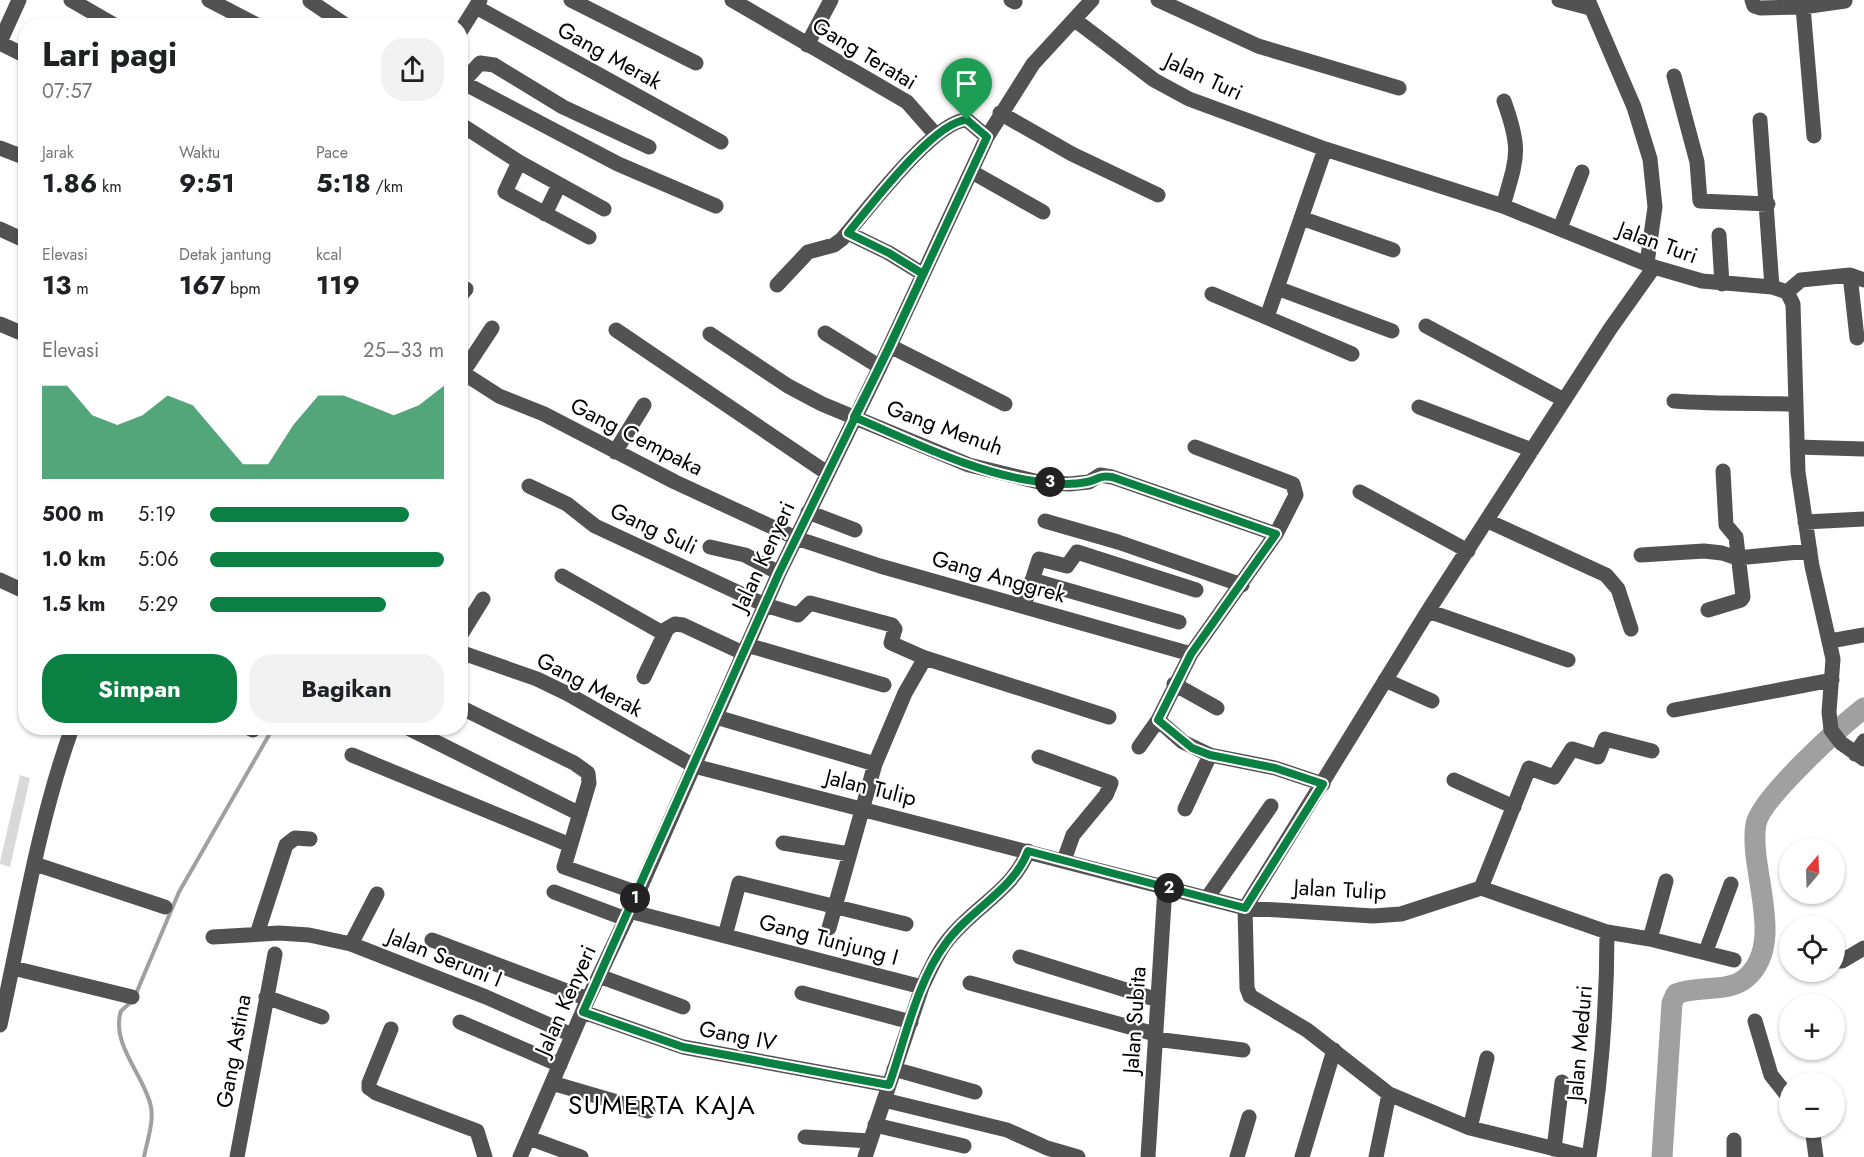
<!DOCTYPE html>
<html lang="id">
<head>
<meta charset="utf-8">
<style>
  :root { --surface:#fff; --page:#f2f2f2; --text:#202124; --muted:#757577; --accent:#0b8043 }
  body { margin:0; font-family:Jost,sans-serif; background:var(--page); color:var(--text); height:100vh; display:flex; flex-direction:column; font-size:22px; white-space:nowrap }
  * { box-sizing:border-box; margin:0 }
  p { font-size:20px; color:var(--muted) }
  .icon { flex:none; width:33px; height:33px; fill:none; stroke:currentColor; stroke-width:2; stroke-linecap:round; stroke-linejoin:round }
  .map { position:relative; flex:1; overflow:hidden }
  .sheet { position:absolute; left:18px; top:18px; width:450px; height:717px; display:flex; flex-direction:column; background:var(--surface); border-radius:24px; box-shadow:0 2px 4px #0004 }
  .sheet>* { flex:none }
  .needle { width:39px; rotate:19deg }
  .controls { position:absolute; left:1779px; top:838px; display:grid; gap:12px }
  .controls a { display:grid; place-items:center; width:66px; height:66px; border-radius:50%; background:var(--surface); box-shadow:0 2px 4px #0004; font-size:30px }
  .pin { position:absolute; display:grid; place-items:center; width:51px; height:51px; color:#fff; margin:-62px -26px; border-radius:50% 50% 50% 0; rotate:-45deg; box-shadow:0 0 6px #0007 }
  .pin .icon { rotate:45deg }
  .km { position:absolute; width:30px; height:30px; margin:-15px; border-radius:50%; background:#222; color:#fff; font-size:16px; line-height:30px; text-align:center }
  .round { display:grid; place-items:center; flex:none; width:63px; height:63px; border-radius:24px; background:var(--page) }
  .summary { display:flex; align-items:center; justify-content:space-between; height:102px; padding:0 24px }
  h1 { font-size:33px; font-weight:700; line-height:45px }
  .stats { display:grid; grid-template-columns:repeat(3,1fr); gap:9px; height:102px; padding:6px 24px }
  .stats div { display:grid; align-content:center }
  .stats b { font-size:26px; font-weight:700 }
  .stats small { font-size:16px; font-weight:400 }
  .stats p { font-size:16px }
  .chart { height:168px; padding:12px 24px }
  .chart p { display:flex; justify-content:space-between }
  .chart svg { width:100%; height:108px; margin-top:6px; fill:var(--accent); opacity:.7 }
  .button { display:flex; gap:12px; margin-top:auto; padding:12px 24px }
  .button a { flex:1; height:69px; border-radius:24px; background:var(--accent); color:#fff; font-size:24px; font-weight:700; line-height:69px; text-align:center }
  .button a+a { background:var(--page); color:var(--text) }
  ul { padding:0 24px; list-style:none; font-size:20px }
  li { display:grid; grid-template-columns:96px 72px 1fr; align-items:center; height:45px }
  li i { height:15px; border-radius:8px; background:var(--accent) }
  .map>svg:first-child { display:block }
  .green { fill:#d9d9d9 }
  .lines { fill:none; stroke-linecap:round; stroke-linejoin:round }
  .stream { stroke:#a0a0a0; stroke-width:4 }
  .river { stroke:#a0a0a0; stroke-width:21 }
  .minor { stroke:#525252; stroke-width:15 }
  .route-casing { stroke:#fff; stroke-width:12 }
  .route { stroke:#0b8043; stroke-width:8 }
  .labels { text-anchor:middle; stroke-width:4.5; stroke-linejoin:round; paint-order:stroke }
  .street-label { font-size:22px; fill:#000; stroke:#fff }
  .quarter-label { font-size:26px; letter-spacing:1.5px; fill:#000; stroke:#fff }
</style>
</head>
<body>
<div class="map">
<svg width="1864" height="1157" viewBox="0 0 1864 1157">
  <rect width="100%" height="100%" fill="#fff"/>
  <path class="green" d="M20 775 30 778 10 867 0 864V862Z"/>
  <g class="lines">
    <path class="stream" d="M135 996 179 892 273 728
      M131 1002 121 1011C110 1044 145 1076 151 1107 154 1121 147 1142 144 1157"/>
    <path class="river" d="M1662 1157 1672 1003 1676 994C1697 985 1729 993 1746 978 1787 943 1748 869 1756 824 1761 798 1841 726 1864 708"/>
    <path class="minor" d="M71 0 116 26
      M209 0 259 26
      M571 0 696 63
      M732 0 907 102 936 135
      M1011 0 1015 2
      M1158 0 1258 46 1399 88
      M1559 0 1590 8
      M1588 0 1634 107 1650 159 1655 207 1647 263
      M1752 0 1754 6 1760 8 1803 7 1845 1
      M310 1 347 26
      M476 7 721 142
      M1803 7 1814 136
      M1075 20 1154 80 1189 99 1325 149 1503 206 1654 267 1702 281 1772 287 1787 292 1793 304 1798 472 1812 566 1833 659 1829 712 1831 730 1841 743 1864 759
      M460 32 480 0
      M0 42 19 0
      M0 43 26 56
      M807 45 831 0
      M1674 76 1697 162 1700 201 1768 204
      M460 81 618 164 716 206
      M463 82 480 63 494 65 563 107 649 147
      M1000 113 1072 154 1158 195
      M1760 120 1772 287
      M460 124 519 162 604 209
      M0 148 26 158
      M519 162 505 192 589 237
      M972 172 1043 212
      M1503 206C1517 157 1522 151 1504 101
      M545 214 559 185
      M1301 218 1393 250
      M1560 228 1582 172
      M0 229 26 241
      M848 233 889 253 923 274
      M1719 235 1722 284
      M1850 275 1857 338
      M777 285 808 252 834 245 842 239C865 213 934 120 967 120L987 137
      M1277 288 1392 331
      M1787 292 1801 280 1850 275 1864 280
      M1212 294 1352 354
      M460 296 466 289
      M1267 317 1325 149
      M0 324 26 335
      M1426 326 1564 400
      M616 330 827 473
      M825 333 880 367
      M710 334 788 386 822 404 969 465 1039 482 1069 484 1089 482 1100 475 1112 477 1276 534
      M890 346 1005 404
      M460 371 499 396 544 414 675 482 796 538 880 566 1191 654
      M463 372 492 328
      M1674 401C1714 404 1754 403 1795 404
      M1419 407 1532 450
      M1797 447 1864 449
      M615 452 644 405
      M529 486 567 504 595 526 765 605 798 615 810 603 892 625 895 629 891 643 925 658
      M1360 492 1468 551
      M808 512 855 530
      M1045 521 1118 542 1242 585
      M1488 521 1606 575 1618 589 1631 629
      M1805 522 1864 519
      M710 547 745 555 779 573
      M1641 555 1704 551 1722 553 1737 558 1810 551
      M562 576 661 632 675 624 683 625 743 653
      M0 580 26 592
      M1032 580 1179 622
      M1024 606 1039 559 1067 566 1077 552 1196 590
      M1708 610 1741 600 1743 597 1736 537 1726 525 1723 471
      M1428 611 1568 660
      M460 636 483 599
      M1830 641 1864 635
      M747 645 884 685
      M460 652 537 679 568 694 694 766 1245 908 1373 916 1401 914 1481 888 1607 932 1650 939 1734 960
      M644 677 666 631
      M1385 680 1432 701
      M1174 684 1217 708
      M460 707 574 763 588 773 589 783 564 867 638 893
      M1674 710 1832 680
      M716 717 875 764
      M1158 720 1183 742 1210 755 1275 768 1323 784
      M249 728 253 730
      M408 728 580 814
      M1139 747 1158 720 1191 654 1276 534 1296 495 1293 484 1195 447
      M1855 754 1864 741
      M352 755 570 845
      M1039 757 1111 783 1106 795 1073 835 1064 860
      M1454 780 1514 807
      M1185 809 1210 755
      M783 843 849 854
      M35 864 165 907
      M1481 888 1529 768 1554 777 1572 749 1598 757 1605 739 1652 751
      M554 892 626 919
      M1207 898 1271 806
      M629 911 922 987
      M829 928 875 764 905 693 925 658 1109 717
      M257 934 286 845 295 838 310 839
      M725 936 739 883 906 924
      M213 937 279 933 309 935 351 944 486 997 572 1035
      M1650 939 1666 881
      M432 940 588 999
      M351 944 377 894
      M1706 951 1731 884
      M1020 957 1158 1000
      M1834 961H1842L1864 948
      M13 968 132 997
      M599 976 683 1007
      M970 983 1155 1034
      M802 993 911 1022
      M266 997 322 1017
      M583 1012 683 1047 889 1085
      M1755 1021 1771 1075 1790 1099
      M460 1022 560 1065
      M0 1025C22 926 38 823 72 728
      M391 1029 369 1083V1088L376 1093 477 1131 485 1157
      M1155 1039 1243 1050
      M894 1069 975 1092
      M552 1083 648 1111
      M884 1100 1007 1130 1047 1148 1078 1157
      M875 1125 964 1146
      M1470 1128 1487 1058
      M1812 1128 1816 1157
      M805 1137 870 1141
      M529 1138 581 1157
      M1734 1140V1157
      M1554 1149 1562 1082
      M237 1157 275 954
      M520 1157 588 999 638 893 779 573 880 367 987 137 1033 64 1092 0
      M865 1157 922 987C931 968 939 949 953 934 978 905 1015 887 1028 851
      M1148 1157 1165 887
      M1237 1157 1249 1117
      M1302 1157 1334 1050
      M1376 1157 1389 1094
      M1588 1157 1470 1128 1389 1094 1307 1030 1250 996 1247 988 1245 908 1428 611 1610 329 1654 267
      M1589 1157C1601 1082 1607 1008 1607 932"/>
  </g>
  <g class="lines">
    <g class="route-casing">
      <path id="route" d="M967 120 987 137 890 346 779 573 583 1012 683 1047 889 1085C905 1040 917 981 946 943 970 909 1013 891 1028 851L1245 908 1323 784 1275 768 1210 755 1192 748 1158 720 1191 654 1276 534 1112 477C1098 475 1098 480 1087 482 1072 485 1055 484 1041 482 975 474 914 442 854 417 879 370 901 322 923 274L889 253 848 233C869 208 935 120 967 120"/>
    </g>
    <use href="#route" class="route"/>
  </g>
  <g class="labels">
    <g class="street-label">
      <text transform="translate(865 53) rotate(31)" y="8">Gang Teratai</text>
      <text transform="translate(610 55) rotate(29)" y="8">Gang Merak</text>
      <text transform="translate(1204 76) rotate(25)" y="8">Jalan Turi</text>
      <text transform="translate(1658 242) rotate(20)" y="8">Jalan Turi</text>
      <text transform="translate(945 427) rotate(20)" y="8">Gang Menuh</text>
      <text transform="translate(637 436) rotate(27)" y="8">Gang Cempaka</text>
      <text transform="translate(654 528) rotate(25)" y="8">Gang Suli</text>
      <text transform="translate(763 556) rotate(-65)" y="8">Jalan Kenyeri</text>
      <text transform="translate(999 576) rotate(16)" y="8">Gang Anggrek</text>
      <text transform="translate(590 684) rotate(27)" y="8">Gang Merak</text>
      <text transform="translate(871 787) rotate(14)" y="8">Jalan Tulip</text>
      <text transform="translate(1340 889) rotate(3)" y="8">Jalan Tulip</text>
      <text transform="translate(829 939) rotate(15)" y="8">Gang Tunjung I</text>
      <text transform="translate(445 957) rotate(22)" y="8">Jalan Seruni I</text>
      <text transform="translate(565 1000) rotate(-66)" y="8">Jalan Kenyeri</text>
      <text transform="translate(1134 1020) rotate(-86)" y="8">Jalan Subita</text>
      <text transform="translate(738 1035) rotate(11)" y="8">Gang IV</text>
      <text transform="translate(1579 1043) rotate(-85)" y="8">Jalan Meduri</text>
      <text transform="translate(233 1051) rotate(-80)" y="8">Gang Astina</text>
    </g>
    <g class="quarter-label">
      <text x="662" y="1114">SUMERTA KAJA</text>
    </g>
  </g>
</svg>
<div class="controls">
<a><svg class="needle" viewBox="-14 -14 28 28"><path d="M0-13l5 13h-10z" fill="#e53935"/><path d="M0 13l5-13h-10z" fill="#757577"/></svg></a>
<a><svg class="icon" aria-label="locate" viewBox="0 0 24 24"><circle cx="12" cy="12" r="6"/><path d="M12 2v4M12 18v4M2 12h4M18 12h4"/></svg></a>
<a>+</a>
<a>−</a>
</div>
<div class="pin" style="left:967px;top:120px;background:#1e9e55"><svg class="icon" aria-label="arrive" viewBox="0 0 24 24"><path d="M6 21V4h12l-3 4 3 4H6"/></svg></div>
<b class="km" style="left:635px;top:898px">1</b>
<b class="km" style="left:1169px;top:888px">2</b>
<b class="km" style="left:1050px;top:482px">3</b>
<section class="sheet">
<div class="summary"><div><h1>Lari pagi</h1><p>07:57</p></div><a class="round"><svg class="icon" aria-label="share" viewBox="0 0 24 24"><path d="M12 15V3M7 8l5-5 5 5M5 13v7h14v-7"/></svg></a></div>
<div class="stats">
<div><p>Jarak</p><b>1.86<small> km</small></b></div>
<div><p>Waktu</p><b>9:51</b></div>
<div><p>Pace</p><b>5:18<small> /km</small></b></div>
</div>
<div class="stats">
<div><p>Elevasi</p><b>13<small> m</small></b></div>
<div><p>Detak jantung</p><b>167<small> bpm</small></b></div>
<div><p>kcal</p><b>119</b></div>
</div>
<div class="chart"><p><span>Elevasi</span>25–33 m</p>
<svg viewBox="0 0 160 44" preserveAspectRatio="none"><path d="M0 44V6L10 6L20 18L30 22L40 18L50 10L60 14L70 26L80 38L90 38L100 22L110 10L120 10L130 14L140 18L150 14L160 6V44z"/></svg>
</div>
<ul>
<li><b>500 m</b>5:19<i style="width:85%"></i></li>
<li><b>1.0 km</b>5:06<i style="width:100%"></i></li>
<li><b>1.5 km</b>5:29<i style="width:75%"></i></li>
</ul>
<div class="button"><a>Simpan</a><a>Bagikan</a></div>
</section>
</div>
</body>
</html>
